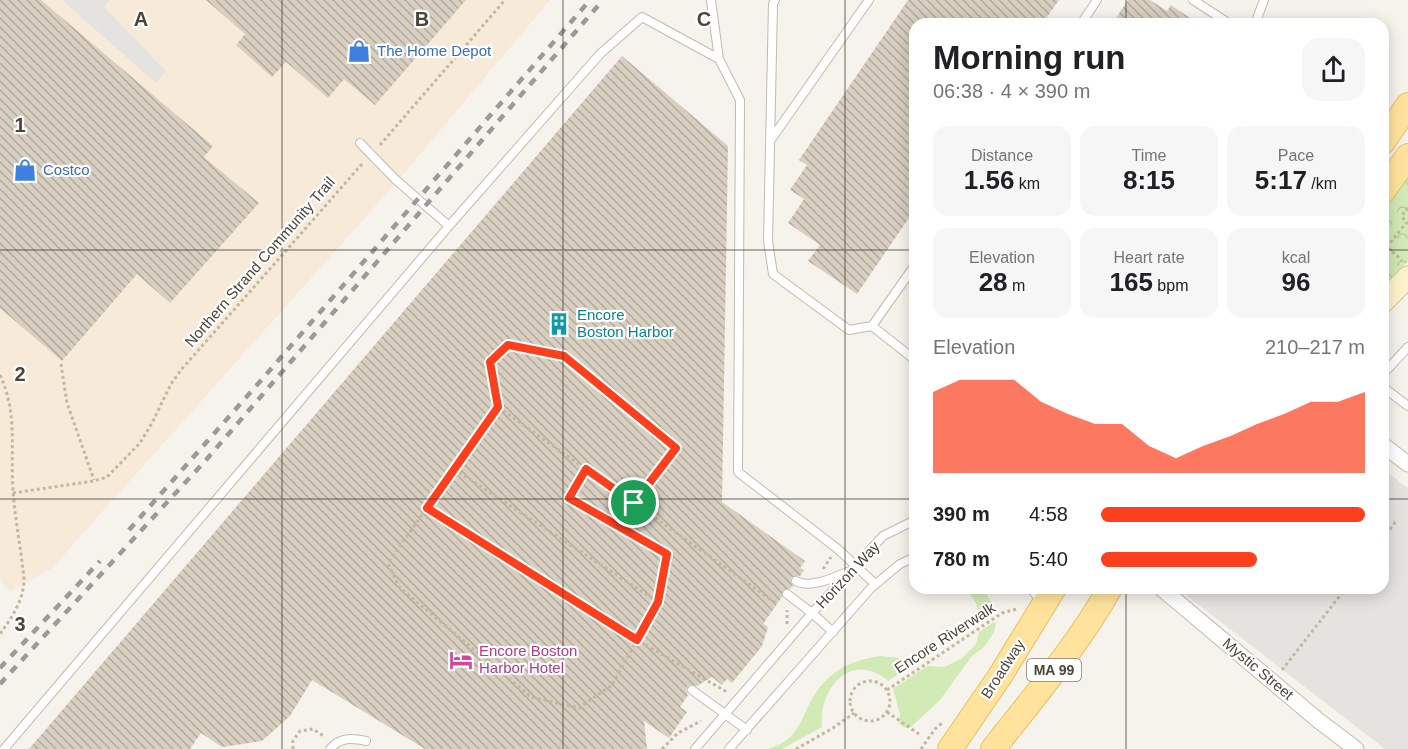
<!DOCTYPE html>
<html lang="en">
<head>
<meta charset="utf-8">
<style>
  :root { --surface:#fff; --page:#f6f6f6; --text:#202124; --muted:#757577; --accent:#fc3f1d }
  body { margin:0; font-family:Arial,sans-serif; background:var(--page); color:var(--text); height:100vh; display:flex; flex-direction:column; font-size:22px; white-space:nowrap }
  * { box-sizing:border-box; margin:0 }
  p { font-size:20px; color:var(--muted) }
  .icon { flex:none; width:33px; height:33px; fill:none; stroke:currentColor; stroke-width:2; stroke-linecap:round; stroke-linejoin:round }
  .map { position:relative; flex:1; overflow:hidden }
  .drawer { position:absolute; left:909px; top:18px; width:480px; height:576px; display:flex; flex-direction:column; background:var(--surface); border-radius:18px; box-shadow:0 3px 15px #0003 }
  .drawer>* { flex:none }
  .pin { position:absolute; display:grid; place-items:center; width:51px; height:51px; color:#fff; margin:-26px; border:3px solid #fff; border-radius:50%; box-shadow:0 2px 6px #0007 }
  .round { display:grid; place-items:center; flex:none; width:63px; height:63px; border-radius:18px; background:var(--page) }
  .head { display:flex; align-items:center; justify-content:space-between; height:102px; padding:0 24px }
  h1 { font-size:33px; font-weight:700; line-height:45px }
  .stats { display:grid; grid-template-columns:repeat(3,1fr); gap:9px; height:102px; padding:6px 24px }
  .stats div { display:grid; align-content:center; border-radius:15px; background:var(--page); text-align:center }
  .stats b { font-size:26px; font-weight:700 }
  .stats small { font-size:16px; font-weight:400 }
  .stats p { font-size:16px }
  .chart { height:168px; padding:12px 24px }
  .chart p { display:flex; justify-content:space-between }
  .chart svg { width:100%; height:108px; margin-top:6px; fill:var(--accent); opacity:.7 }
  ul { padding:0 24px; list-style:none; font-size:20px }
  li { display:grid; grid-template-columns:96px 72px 1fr; align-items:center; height:45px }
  li i { height:15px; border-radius:8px; background:var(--accent) }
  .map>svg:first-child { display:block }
  .commercial { fill:#f7ead8 }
  .grass { fill:#d2eab5 }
  .park { fill:url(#park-crowns) }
  .parking { fill:#e5e3e0 }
  .building { fill:url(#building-back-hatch) }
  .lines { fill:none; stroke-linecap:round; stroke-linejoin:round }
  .lane-casing { stroke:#c2bbae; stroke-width:10 }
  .street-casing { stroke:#c2bbae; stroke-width:17 }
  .secondary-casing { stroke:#d6c79b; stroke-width:23 }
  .primary-casing { stroke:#e6c16a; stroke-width:26 }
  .path { stroke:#c4b79f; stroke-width:3; stroke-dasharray:3 3; stroke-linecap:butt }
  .lane { stroke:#fff; stroke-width:8 }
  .street { stroke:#fff; stroke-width:15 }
  .secondary { stroke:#fff3cd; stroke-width:21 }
  .primary { stroke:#ffe39c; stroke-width:24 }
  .rail { stroke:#9a9a9a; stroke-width:4.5; stroke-dasharray:8 8; stroke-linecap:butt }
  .route-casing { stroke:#fff; stroke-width:12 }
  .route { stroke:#fc3f1d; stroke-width:8 }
  .grid { fill:none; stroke:#4b4439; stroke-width:1.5; stroke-opacity:0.55 }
  .labels { text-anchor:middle; stroke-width:4.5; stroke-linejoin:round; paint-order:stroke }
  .shield { fill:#fff; stroke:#817c74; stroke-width:1.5 }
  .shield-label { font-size:14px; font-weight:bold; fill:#4b4439 }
  .shop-label { font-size:15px; fill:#366cbe; stroke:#fff; text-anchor:start }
  .street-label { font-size:15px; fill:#4b4439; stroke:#fff }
  .culture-label { font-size:15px; fill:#0d838f; stroke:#fff; text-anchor:start }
  .hotel-label { font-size:15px; fill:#b23c85; stroke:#fff; text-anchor:start }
  .grid-label { font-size:20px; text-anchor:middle; font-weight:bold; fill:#4b4439; stroke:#fff; stroke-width:4.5; stroke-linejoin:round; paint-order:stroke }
</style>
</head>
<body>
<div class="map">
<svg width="1408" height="749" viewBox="0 0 1408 749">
  <defs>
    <pattern id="park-crowns" width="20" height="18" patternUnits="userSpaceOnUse" patternTransform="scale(1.5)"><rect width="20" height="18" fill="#d2eab5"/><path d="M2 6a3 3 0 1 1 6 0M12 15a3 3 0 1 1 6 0" fill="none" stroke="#b6ca9c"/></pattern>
    <pattern id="building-back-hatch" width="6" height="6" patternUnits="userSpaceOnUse" patternTransform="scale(1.5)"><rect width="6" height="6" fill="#d8cfc1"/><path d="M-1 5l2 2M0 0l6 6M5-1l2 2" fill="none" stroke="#b1aa9e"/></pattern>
  </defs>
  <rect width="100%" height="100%" fill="#f6f3ec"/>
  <path class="commercial" d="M0 0H550L396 183 51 569 10 591 0 581Z"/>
  <path class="grass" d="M964 588H983L994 607 992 611 980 619C978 605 974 597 964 588Z
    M994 622 996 623 994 632 984 647 972 656 940 700 911 727 906 728 899 724 900 714 893 689 927 666 944 667 961 659 976 644 979 632Z
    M880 656 900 658 914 664 888 681C852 650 818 688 822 727L782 749H768C773 747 780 745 785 741 795 735 801 722 806 711 822 676 842 662 880 656Z"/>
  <path class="park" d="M1408 172V261L1383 287V208Z"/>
  <path class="parking" d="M62 0H110L104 7 166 71 156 83Z
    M1383 469 1408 488V749H1385L1177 588H1383Z"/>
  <path class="building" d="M0 0H41L213 146 204 157 259 203 170 303 137 274 62 361 0 308Z
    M206 0H466L375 105 344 79 328 98 286 62 272 77 236 45 245 34Z
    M908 0H1059L1042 24H915V209L857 294 808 261 820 245 788 223 804 199 790 190 807 165 799 160Z
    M1128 0H1150L1167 11 1171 5 1199 24H1112Z
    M622 56 728 146 722 502 805 561 800 568 804 570 800 576 792 577 790 581 793 586 790 589 783 590 782 597 763 624 768 627 762 646 732 683 727 679 722 685 712 677 697 686 689 685 686 690 688 695 680 707 687 712 669 738 644 721 647 749H425L312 680 290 716 262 741 222 747 201 733 190 749H29Z"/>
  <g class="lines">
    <g class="lane-casing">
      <path id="lane" d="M711 0 719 59
        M775 0 773 4 768 241 773 274 849 330 872 326 915 265
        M1193 0 1230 24
        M1081 24 1097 0
        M1255 24 1264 0
        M770 141 869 0
        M360 143 396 180 449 226
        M872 326 915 360
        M1383 374 1408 347
        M1383 387 1408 406
        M796 581C810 589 833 578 847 572
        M1030 588 1037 596 1038 602
        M787 594 812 613 833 632
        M692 690 747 730
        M4 749 449 226 600 54 642 17 719 59 740 100 738 472 839 550 875 584
        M330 749C340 737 352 738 366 741
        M695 749 812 613 883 536 915 520
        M729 749 871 588 900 564 915 557"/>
    </g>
    <g class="street-casing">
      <path id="street" d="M1383 445 1408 464
        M1161 588 1319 721 1356 749"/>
    </g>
    <g class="secondary-casing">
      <path id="secondary" d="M1383 302 1408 277"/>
    </g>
    <g class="primary-casing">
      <path id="primary" d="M1383 142 1408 105
        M1383 191 1408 156
        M950 749 1000 676 1054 588
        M993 749C1034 697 1078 645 1110 588"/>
    </g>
    <path class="path" d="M380 145 505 0
      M1408 208 1405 210 1402 217 1408 224
      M1383 244 1402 260
      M1383 252 1406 223
      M61 364 67 403 94 480
      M0 375C18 413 10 450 13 490 15 520 21 549 24 579 24 600 12 617 0 634
      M498 407 388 563 399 587 531 697 579 708 612 685 658 602 667 554 569 498 586 469
      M454 469 658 602
      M13 493 94 481 107 477 140 443 152 423 171 384 181 370 363 163
      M634 503 676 448 564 356 508 345 490 362 498 407C591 473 684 538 777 604
      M427 508 637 640 727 692
      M1383 539 1396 521
      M823 569 831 557
      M787 624V610
      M1282 670 1346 588
      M850 701a20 20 0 1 1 40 0a20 20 0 1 1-40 0Z
      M887 690 1002 613 1017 609
      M887 712 919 734
      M293 749V741L300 731 313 729 325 737
      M662 749 678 733 701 721
      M796 749 833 728 854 713
      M921 749 935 729 942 723"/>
    <use href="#lane" class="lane"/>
    <use href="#street" class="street"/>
    <use href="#secondary" class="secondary"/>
    <use href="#primary" class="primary"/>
    <path class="rail" d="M129 530 257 385 590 0
      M0 668 100 561
      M0 684 206 460 603 0"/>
  </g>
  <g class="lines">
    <g class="route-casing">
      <path id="route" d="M508 345 564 356 676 448 634 503 586 469 569 498 667 554 658 602 637 640 427 508 498 407 490 362Z"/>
    </g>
    <use href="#route" class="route"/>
  </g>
  <path class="grid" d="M282 0V749M563 0V749M845 0V749M1126 0V24M0 250H915M1383 250H1408M0 499H915M1383 499H1408M1126 588V749"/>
  <defs>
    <g id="shop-bare" transform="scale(1.8)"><path d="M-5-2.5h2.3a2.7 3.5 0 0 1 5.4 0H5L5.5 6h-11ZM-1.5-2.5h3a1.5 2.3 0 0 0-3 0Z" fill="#3f7fe0" stroke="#fff" stroke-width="2.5" paint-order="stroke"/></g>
    <g id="building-bare" transform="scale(1.8)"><path d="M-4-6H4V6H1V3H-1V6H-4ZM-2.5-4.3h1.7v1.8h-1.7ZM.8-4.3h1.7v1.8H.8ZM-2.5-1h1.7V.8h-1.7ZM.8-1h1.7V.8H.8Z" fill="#0f9aa8" stroke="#fff" stroke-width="2.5" paint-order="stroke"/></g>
    <g id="hotel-bare" transform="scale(1.8)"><path d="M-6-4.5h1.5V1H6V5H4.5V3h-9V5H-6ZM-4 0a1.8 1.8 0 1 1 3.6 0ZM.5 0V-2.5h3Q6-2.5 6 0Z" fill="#d1479c" stroke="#fff" stroke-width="2.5" paint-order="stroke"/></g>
  </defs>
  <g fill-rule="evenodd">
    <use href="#shop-bare" x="359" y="51"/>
    <use href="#shop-bare" x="25" y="170"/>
    <use href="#building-bare" x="559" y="324"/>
    <use href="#hotel-bare" x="461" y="660"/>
  </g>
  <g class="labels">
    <rect class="shield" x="1027" y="659" width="54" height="22" rx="4.5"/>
    <g class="shield-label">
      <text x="1054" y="675">MA 99</text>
    </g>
    <g class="shop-label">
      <text x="377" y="56">The Home Depot</text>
      <text x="43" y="175">Costco</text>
    </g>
    <g class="street-label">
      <text transform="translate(260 262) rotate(-49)" y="5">Northern Strand Community Trail</text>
      <text transform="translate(848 575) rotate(-47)" y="5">Horizon Way</text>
      <text transform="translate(945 638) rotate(-33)" y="5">Encore Riverwalk</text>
      <text transform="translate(1003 669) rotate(-57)" y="5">Broadway</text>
      <text transform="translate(1258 669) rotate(40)" y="5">Mystic Street</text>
    </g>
    <g class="culture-label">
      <text x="577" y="320">Encore<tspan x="577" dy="17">Boston Harbor</tspan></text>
    </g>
    <g class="hotel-label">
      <text x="479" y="656">Encore Boston<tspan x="479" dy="17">Harbor Hotel</tspan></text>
    </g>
  </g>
  <g class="grid-label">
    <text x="141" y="26">A</text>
    <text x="422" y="26">B</text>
    <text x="704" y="26">C</text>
    <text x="20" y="132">1</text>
    <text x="20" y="381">2</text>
    <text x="20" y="631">3</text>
  </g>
</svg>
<div class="pin" style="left:634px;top:503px;background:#1e9e55"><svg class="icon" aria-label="arrive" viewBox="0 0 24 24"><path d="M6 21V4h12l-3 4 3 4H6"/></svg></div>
<section class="drawer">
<div class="head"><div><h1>Morning run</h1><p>06:38 · 4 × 390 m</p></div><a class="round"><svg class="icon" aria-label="share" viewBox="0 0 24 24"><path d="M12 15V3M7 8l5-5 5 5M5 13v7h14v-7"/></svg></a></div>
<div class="stats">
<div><p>Distance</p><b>1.56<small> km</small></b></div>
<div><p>Time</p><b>8:15</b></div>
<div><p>Pace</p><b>5:17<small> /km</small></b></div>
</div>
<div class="stats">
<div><p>Elevation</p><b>28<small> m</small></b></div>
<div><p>Heart rate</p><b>165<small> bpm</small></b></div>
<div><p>kcal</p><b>96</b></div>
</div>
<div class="chart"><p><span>Elevation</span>210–217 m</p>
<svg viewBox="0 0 160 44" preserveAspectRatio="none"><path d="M0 44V11L10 6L20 6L30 6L40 15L50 20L60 24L70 24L80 33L90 38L100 33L110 29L120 24L130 20L140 15L150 15L160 11V44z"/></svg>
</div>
<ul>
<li><b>390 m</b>4:58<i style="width:100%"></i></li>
<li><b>780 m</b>5:40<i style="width:59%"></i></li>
</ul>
</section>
</div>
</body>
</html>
